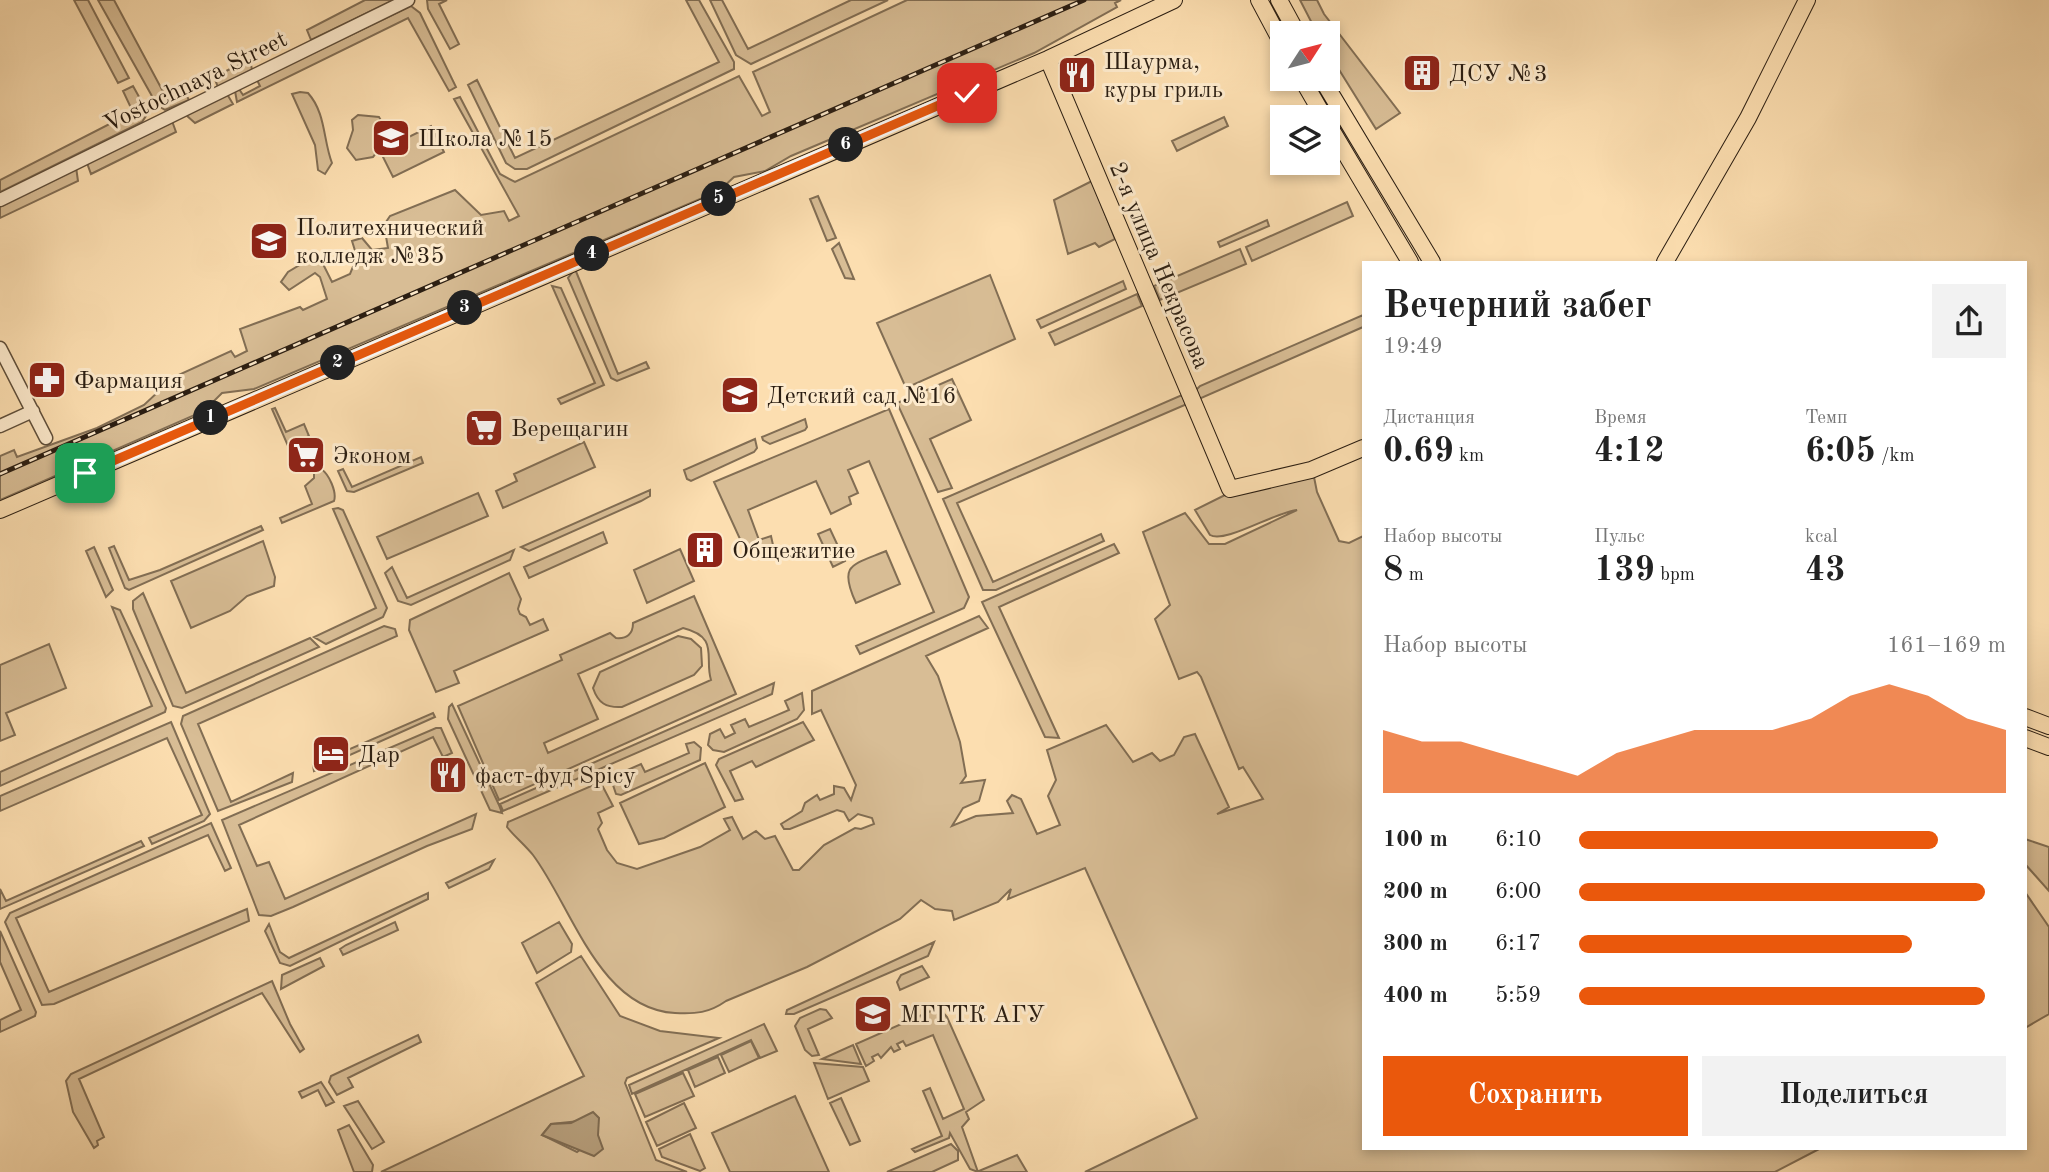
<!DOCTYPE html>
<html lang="ru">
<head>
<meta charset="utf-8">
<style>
  :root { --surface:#fff; --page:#f2f2f2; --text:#222; --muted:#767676; --accent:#ea580c }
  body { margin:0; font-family:"Old Standard TT",serif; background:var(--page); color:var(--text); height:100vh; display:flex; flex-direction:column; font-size:26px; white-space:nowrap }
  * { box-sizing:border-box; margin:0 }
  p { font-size:23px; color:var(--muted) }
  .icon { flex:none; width:38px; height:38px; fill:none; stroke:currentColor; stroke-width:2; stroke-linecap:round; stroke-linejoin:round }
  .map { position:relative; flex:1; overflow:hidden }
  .side { position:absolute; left:1362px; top:261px; width:665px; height:889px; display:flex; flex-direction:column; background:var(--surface); border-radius:0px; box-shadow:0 4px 10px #0003 }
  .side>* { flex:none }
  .needle { width:46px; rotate:54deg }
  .buttons { position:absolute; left:1270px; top:21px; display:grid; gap:14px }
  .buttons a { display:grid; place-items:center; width:70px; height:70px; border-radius:0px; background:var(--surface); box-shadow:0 4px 10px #0003; font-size:35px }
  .pin { position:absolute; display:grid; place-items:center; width:60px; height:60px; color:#fff; margin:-30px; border-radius:14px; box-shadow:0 4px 10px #0006 }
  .km { position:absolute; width:35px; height:35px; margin:-18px; border-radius:50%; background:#222; color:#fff; font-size:19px; line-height:35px; text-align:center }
  .round { display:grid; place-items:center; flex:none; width:74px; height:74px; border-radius:0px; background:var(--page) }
  .summary { display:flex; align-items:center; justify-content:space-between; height:119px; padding:0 21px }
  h1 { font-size:38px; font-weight:700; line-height:52px }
  .stats { display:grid; grid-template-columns:repeat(3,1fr); gap:10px; height:119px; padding:7px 21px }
  .stats div { display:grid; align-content:center }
  .stats b { font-size:35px; font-weight:700 }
  .stats small { font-size:19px; font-weight:400 }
  .stats p { font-size:19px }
  .chart { height:196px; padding:14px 21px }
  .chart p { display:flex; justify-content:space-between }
  .chart svg { width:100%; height:126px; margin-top:7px; fill:var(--accent); opacity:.7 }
  .cta { display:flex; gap:14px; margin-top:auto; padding:14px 21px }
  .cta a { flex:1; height:80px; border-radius:0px; background:var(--accent); color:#fff; font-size:28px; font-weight:700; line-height:80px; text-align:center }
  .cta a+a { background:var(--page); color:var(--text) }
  ul { padding:0 21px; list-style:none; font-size:23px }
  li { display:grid; grid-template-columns:112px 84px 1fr; align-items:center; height:52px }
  li i { height:18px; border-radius:9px; background:var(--accent) }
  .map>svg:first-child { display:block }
  .green { fill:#d8bd95; stroke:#826e54; stroke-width:2; fill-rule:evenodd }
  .water { fill:#b59d7a; stroke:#7e6a50; stroke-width:2 }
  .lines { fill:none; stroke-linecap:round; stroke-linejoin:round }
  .minor-casing { stroke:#5f4e3a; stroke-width:15 }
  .major-casing { stroke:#2b1e12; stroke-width:18 }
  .minor { stroke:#fdeacc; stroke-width:12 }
  .major { stroke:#fcdeb0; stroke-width:16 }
  .rail-casing { stroke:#2b1e12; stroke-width:5 }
  .rail { stroke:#fdeacc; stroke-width:2.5; stroke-dasharray:8; stroke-linecap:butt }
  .route-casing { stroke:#fff; stroke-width:14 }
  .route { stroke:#ea580c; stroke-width:9 }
  .labels { text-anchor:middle; stroke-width:6; stroke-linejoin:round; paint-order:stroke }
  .poi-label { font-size:24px; fill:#2b1e12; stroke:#fdeacc; text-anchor:start }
  .street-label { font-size:24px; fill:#2b1e12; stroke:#fdeacc }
</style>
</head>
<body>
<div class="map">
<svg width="2049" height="1172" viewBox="0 0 2049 1172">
  <rect width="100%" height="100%" fill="#fcdeb0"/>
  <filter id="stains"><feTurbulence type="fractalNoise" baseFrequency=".00286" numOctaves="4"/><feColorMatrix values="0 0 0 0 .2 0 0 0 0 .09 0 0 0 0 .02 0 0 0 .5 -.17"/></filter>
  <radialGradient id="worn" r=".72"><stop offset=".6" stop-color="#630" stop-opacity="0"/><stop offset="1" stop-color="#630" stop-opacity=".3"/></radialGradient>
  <path class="green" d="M74 0H88L129 78 118 83Z
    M98 0H114L167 99 184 91 189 100 165 110 157 105Z
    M365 0H394L311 40 307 30Z
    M427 0H447L439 4 459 44 450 49 428 9Z
    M686 0H699L734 62V69L527 169H515L506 163 468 85 477 80 515 158 719 62Z
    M710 0H722L748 49 851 0H888L751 64 736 55Z
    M907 0H1121L1115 3 1117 7 1034 53 791 156 765 171 734 177 719 191 254 389 222 393 204 411 0 500V456L14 450 17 457 97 428 144 405 174 377 231 351 235 357 247 351 240 329 300 307 303 310 327 299 320 277 315 273 289 290 281 282 288 272 318 254 332 282 350 274 357 257 352 241 362 238 372 250 388 248 384 225 390 216 455 190 481 215 504 211 509 221 519 216 454 99 460 97 500 174 515 182 739 76 762 116 770 112 753 72Z
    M1300 0H1317L1324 14 1400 113 1376 129 1328 52V33H1317Z
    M411 6 420 13 456 87 449 91 408 18 237 102 235 91 239 89 243 95 260 86 257 80Z
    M250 59 252 70 218 87 214 77Z
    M133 86 148 113 142 122 0 192V180L133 112 123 91Z
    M300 92 308 93C326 113 323 140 332 163L325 174 318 170 315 145 292 94Z
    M227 94 233 104 195 123 186 115Z
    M358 115 379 117C387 128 382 147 373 157L356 160 347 148 353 130 352 120Z
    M1224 117 1228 126 1177 151 1172 141Z
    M172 121 176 132 91 174 87 163Z
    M431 126 444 152 393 177 380 151Z
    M76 167 78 181 0 218V205Z
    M1092 181 1115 239 1099 247 1095 243 1068 254 1054 200Z
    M818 196 836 238 827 241 810 199Z
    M1347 202 1353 216 1252 261 1246 247Z
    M1267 220 1269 226 1220 247 1218 242Z
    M839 243 854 279 845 278 832 249Z
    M1240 249 1246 264 1160 300 1154 286Z
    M575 269 618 374 646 362 649 368 617 381 611 378 568 278Z
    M990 275 1015 339 906 388 877 323Z
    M1123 281 1126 289 1041 328 1037 320Z
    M552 286 561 288 604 385 561 404 558 399 595 383Z
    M1137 294 1142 306 1055 345 1049 333Z
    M1363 315V327L1199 399 1195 391 1200 386Z
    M952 379 971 420 930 439 952 488 938 492 897 403Z
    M1182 395 1187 404 957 503 993 582 1101 534 1104 541 996 590H983L943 499Z
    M275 408 286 432 304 424 309 436 288 446 272 409Z
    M889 409 969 597 964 608 860 654 856 646 934 612 869 461 848 470 858 493 849 497 851 504 831 514 816 481 748 510 759 540 771 536 773 545 756 555 745 550 714 482Z
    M805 419 807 427 805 430 770 444 763 440 762 437Z
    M755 439 757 448 754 452 691 481 687 479 684 470Z
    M584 442 595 467 503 508 496 491 517 481 514 474Z
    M421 457 423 463 354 492 347 491 338 471 343 469 352 487Z
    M321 469C329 474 337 492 334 501L282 523 280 518 312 504 305 486 314 478V472Z
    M1314 477 1317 492 1339 541 1349 543 1363 536V1148H1821L1775 1172H1085L1197 1118 1085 868 1008 899 1011 889 998 902 954 920 952 911 935 909 921 900 900 919 807 967 726 1001C709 1013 696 1014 675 1013 599 1009 572 907 533 855 525 845 515 837 507 827L508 822 598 783 602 785 613 806 598 813 602 823 598 829 607 850 617 863 637 869 700 847 730 830 724 819 732 817 743 839 756 831 765 839 775 836 793 870H799L824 845 855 828 861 829 874 824 872 818 858 814 849 821 844 812 837 810 790 829H784L781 824 802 811 805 803 817 795 820 800 834 794V786L844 788 851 800 856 785 821 710 812 714V691L979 616 988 628 926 656 938 676 960 742 966 776 961 783 985 780 979 801 963 808 952 826 976 816 1013 813 1007 801 1012 795 1021 799 1037 834 1060 825 1048 796 1056 780 1047 750 1106 725 1133 762 1152 753 1160 761 1174 755 1184 737 1195 734 1229 807 1217 814 1263 799 1243 767 1239 769 1201 677 1197 672 1179 679 1155 619 1170 605 1143 532 1185 513 1209 544H1225L1297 510C1275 512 1225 544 1210 535L1195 510 1229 493Z
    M650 490V496L641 501 529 551 521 547Z
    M478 493 488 516 387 559 377 537Z
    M338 508 343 510 387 608 383 617 326 644 314 637 376 608 333 509Z
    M261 526 263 530 129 590 125 588 109 548 114 546 129 580 160 570Z
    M830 529 845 561 833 567 818 534Z
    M603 532 607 543 529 578 524 567Z
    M263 541 275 577 274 586 247 596 230 611 191 628 171 581Z
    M1114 544 1119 553 999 607 1059 738 1045 737 982 602Z
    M94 547 113 590 106 597 86 551Z
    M680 549 694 581 647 603 634 570Z
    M514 550 510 560 411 605 398 601 385 573 392 567 407 598Z
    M886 551 900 584 856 603C838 564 852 565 886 551Z
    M509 573 521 599 518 609 520 614 526 617 530 625 543 619 548 630 454 671 459 683 436 692 409 630 410 620Z
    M143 593 186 693 310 638 319 647 182 708 173 706 133 609V601Z
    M694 596 736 694 499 800 458 706 562 660 560 655 610 633 616 638C627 639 633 634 633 623ZM683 628C720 637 704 658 711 680L548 753 544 743 598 719 578 674Z
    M112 607 120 610 166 708 165 712 0 786V772L152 706Z
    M384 626 395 629 397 636 198 724 231 802 293 773 292 782 218 811 181 724 183 716Z
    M678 636 691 639 701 648 702 666 694 675 622 707C606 708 598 703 593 688L600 672Z
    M49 644 66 688 6 713 15 735 0 741V665Z
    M774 683 772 694 503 811 500 804Z
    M802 693 804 710 797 719 724 752 713 750 708 745 710 734 720 729 725 738 735 733 731 725 745 719 749 727 789 710 785 701Z
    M452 704 499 805 502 813 490 810 448 719 449 707Z
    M433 713 435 717 314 771 313 765Z
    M171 722 210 814 204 821 152 844 149 838 202 815 167 738 0 811V796Z
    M803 722 814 740 756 767 752 761 730 771 743 799 735 801 716 765 719 759Z
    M436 728H441L452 753 443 757 433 737 239 825 257 866 269 862 285 899 476 814 472 829 427 846 293 907 271 916 259 915 222 820Z
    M694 742 701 748 700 760 621 795 616 794 612 782 616 775 641 764 645 772 689 753 686 744Z
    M705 763 725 807 664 838 639 844 620 803Z
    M211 823 231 868 225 871 208 835 16 918 49 992 247 909 249 921 54 1004 42 1005 5 922 10 913Z
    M2025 839 2049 847V891L2025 864Z
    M141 841 144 846 0 909V889L6 901Z
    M494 860 489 869 449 888 446 883Z
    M2025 892 2049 927V1014L2025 1028Z
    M428 893V899L290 966 280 963 265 931 269 924 280 952 289 958Z
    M395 922 398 930 343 955 340 949 346 945Z
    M559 922 572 944 571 952 537 973 522 943Z
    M0 931 36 1012 35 1016 0 1032V1020L21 1010 0 962Z
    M934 942 928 956 794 1014H786L787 1010Z
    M581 956 620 1016 660 1031 719 1038 627 1078 625 1083 656 1160 687 1172H381L584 1076 536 983ZM598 1119V1135L577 1152 542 1135 551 1124Z
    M320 958 324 966 281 989 282 975Z
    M922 966 929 977 900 990 897 982 901 975Z
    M272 981 290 1024 304 1049 300 1052 262 993 79 1079 104 1137 97 1141 98 1145 94 1148 73 1112 66 1081 71 1074Z
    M820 1009 826 1010 832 1018 808 1029 819 1055 812 1056 805 1050 795 1026 800 1018Z
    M933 1010H941L947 1017 984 1100 966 1112 969 1119 962 1127 978 1172 970 1169 950 1133 949 1138 915 1152 912 1149 942 1136 923 1091 930 1088 943 1119 964 1109 933 1035 906 1046 903 1041 897 1044 900 1049 894 1052 891 1047 881 1058 878 1054 872 1057 874 1061 866 1066 856 1044Z
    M764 1024 777 1051 760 1058 751 1040 632 1094 629 1085Z
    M418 1035 421 1042 348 1078 353 1087 337 1095 329 1082 331 1076Z
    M751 1041 759 1058 729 1072 721 1055Z
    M853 1045 861 1064 822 1059Z
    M718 1057 725 1073 695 1087 688 1070Z
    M814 1063 863 1067 869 1081 828 1099Z
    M683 1073 694 1096 645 1117 635 1094Z
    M321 1082 334 1102 326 1106 318 1090 302 1098 299 1092Z
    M795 1096 829 1172H730L712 1133Z
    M841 1098 860 1141 850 1145 830 1103Z
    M358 1101 384 1142 372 1149 344 1106Z
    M684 1103 696 1128 657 1146 646 1122Z
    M349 1125 373 1165 372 1172H354L338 1130Z
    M690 1134 705 1168 700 1171 662 1157 659 1149Z
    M951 1144 958 1151V1160L932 1172H887Z
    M1017 1155 1027 1172H979V1171Z"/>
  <path class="water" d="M593 1112 599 1118 598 1135 603 1149 594 1156 542 1135 551 1124 571 1123Z"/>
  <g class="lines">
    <g class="minor-casing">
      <path id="minor" d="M0 200 408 0
        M0 348 46 438
        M0 426 33 411"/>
    </g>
    <g class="major-casing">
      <path id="major" d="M1259 0 1283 45
        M1279 0 1297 33
        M1048 59 1230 489 1311 470 1363 448
        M1302 79 1324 117
        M1322 79 1432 262
        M1328 124 1410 262
        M1665 262 1748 118 1807 0
        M0 510 1048 59 1174 0
        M2025 717 2049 726
        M2025 738 2049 747"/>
    </g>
    <use href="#minor" class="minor"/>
    <use href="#major" class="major"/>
    <g class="rail-casing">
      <path id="rail" d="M0 474 1084 0"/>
    </g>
    <use href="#rail" class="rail"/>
  </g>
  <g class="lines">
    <g class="route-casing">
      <path id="route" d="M85 473 967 93"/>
    </g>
    <use href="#route" class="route"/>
  </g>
  <defs>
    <g id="building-square" transform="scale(2.0125)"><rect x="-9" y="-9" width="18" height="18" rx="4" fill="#8f2418" stroke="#fdeacc"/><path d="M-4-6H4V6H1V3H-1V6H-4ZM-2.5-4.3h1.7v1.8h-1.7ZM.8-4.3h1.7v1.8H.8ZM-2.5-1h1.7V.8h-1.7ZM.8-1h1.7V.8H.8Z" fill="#fff"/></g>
    <g id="restaurant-square" transform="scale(2.0125)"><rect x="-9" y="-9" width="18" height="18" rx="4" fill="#8f2418" stroke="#fdeacc"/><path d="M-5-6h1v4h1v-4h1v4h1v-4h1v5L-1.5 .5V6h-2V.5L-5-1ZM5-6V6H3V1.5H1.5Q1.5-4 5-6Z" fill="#fff"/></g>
    <g id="school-square" transform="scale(2.0125)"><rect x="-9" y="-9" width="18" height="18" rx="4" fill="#8f2418" stroke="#fdeacc"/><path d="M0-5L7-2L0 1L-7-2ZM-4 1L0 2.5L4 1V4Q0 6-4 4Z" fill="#fff"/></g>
    <g id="university-square" transform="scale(2.0125)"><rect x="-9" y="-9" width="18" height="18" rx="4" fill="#8f2418" stroke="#fdeacc"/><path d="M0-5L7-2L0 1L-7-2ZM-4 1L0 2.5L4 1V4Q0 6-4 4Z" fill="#fff"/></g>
    <g id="pharmacy-square" transform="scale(2.0125)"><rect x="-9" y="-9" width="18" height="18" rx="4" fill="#8f2418" stroke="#fdeacc"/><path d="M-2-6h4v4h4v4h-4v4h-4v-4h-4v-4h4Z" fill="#fff"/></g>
    <g id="supermarket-square" transform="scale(2.0125)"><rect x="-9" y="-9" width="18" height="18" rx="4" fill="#8f2418" stroke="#fdeacc"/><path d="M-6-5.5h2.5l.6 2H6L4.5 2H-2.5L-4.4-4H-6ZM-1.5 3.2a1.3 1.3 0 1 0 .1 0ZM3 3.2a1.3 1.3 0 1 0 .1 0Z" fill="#fff"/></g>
    <g id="hotel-square" transform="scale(2.0125)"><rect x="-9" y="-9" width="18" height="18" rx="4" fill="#8f2418" stroke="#fdeacc"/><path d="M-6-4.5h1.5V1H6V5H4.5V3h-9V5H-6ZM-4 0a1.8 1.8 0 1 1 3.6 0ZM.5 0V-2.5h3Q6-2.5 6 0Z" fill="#fff"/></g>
  </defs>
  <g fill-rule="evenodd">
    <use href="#building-square" x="1422" y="73"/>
    <use href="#restaurant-square" x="1077" y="75"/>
    <use href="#school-square" x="391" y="138"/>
    <use href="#university-square" x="269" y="241"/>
    <use href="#pharmacy-square" x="47" y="380"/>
    <use href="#university-square" x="740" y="395"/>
    <use href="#supermarket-square" x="484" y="428"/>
    <use href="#supermarket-square" x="306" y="455"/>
    <use href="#building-square" x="705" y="550"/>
    <use href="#hotel-square" x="331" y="754"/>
    <use href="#restaurant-square" x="448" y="775"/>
    <use href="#university-square" x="873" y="1014"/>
  </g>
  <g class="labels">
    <g class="poi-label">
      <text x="1104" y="69">Шаурма,<tspan x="1104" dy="28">куры гриль</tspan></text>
      <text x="1449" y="81">ДСУ №3</text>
      <text x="418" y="146">Школа №15</text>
      <text x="296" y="235">Политехнический<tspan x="296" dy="28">колледж №35</tspan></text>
      <text x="74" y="388">Фармация</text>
      <text x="767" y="403">Детский сад №16</text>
      <text x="511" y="436">Верещагин</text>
      <text x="333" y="463">Эконом</text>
      <text x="732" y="558">Общежитие</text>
      <text x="358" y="762">Дар</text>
      <text x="475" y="783">фаст-фуд Spicy</text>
      <text x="900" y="1022">МГГТК АГУ</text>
    </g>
    <g class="street-label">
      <text transform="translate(195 81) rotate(-26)" y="8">Vostochnaya Street</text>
      <text transform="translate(1160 265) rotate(67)" y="8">2-я улица Некрасова</text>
    </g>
  </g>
  <rect width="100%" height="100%" filter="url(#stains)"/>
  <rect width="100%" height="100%" fill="url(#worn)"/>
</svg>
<div class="buttons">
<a><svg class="needle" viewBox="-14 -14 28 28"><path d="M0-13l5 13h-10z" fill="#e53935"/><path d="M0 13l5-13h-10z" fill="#767676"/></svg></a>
<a><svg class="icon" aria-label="layers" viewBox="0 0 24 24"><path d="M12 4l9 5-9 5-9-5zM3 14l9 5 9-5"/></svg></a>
</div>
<div class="pin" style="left:85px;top:473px;background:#1e9e55"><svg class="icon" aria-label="arrive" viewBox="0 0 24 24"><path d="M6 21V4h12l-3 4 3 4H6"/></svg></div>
<div class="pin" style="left:967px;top:93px;background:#d93025"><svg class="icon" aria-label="check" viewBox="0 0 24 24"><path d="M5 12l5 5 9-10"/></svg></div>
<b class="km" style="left:211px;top:418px">1</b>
<b class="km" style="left:338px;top:363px">2</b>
<b class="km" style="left:465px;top:308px">3</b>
<b class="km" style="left:592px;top:254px">4</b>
<b class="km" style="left:719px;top:199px">5</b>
<b class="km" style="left:846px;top:145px">6</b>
<section class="side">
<div class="summary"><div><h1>Вечерний забег</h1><p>19:49</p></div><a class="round"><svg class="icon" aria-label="share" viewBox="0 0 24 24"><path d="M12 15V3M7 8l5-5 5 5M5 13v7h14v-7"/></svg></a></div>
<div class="stats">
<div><p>Дистанция</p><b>0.69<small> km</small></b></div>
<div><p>Время</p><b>4:12</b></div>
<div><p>Темп</p><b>6:05<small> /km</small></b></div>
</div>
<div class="stats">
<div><p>Набор высоты</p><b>8<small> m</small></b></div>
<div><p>Пульс</p><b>139<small> bpm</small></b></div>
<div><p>kcal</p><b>43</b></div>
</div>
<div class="chart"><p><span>Набор высоты</span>161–169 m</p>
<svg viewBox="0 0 160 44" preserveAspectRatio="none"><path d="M0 44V22L10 26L20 26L30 30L40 34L50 38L60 30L70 26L80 22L90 22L100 22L110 18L120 10L130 6L140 10L150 18L160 22V44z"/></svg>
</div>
<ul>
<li><b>100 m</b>6:10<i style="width:84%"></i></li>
<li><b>200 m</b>6:00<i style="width:95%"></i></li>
<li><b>300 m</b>6:17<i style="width:78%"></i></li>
<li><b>400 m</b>5:59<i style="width:95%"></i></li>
</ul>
<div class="cta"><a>Сохранить</a><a>Поделиться</a></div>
</section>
</div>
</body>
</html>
